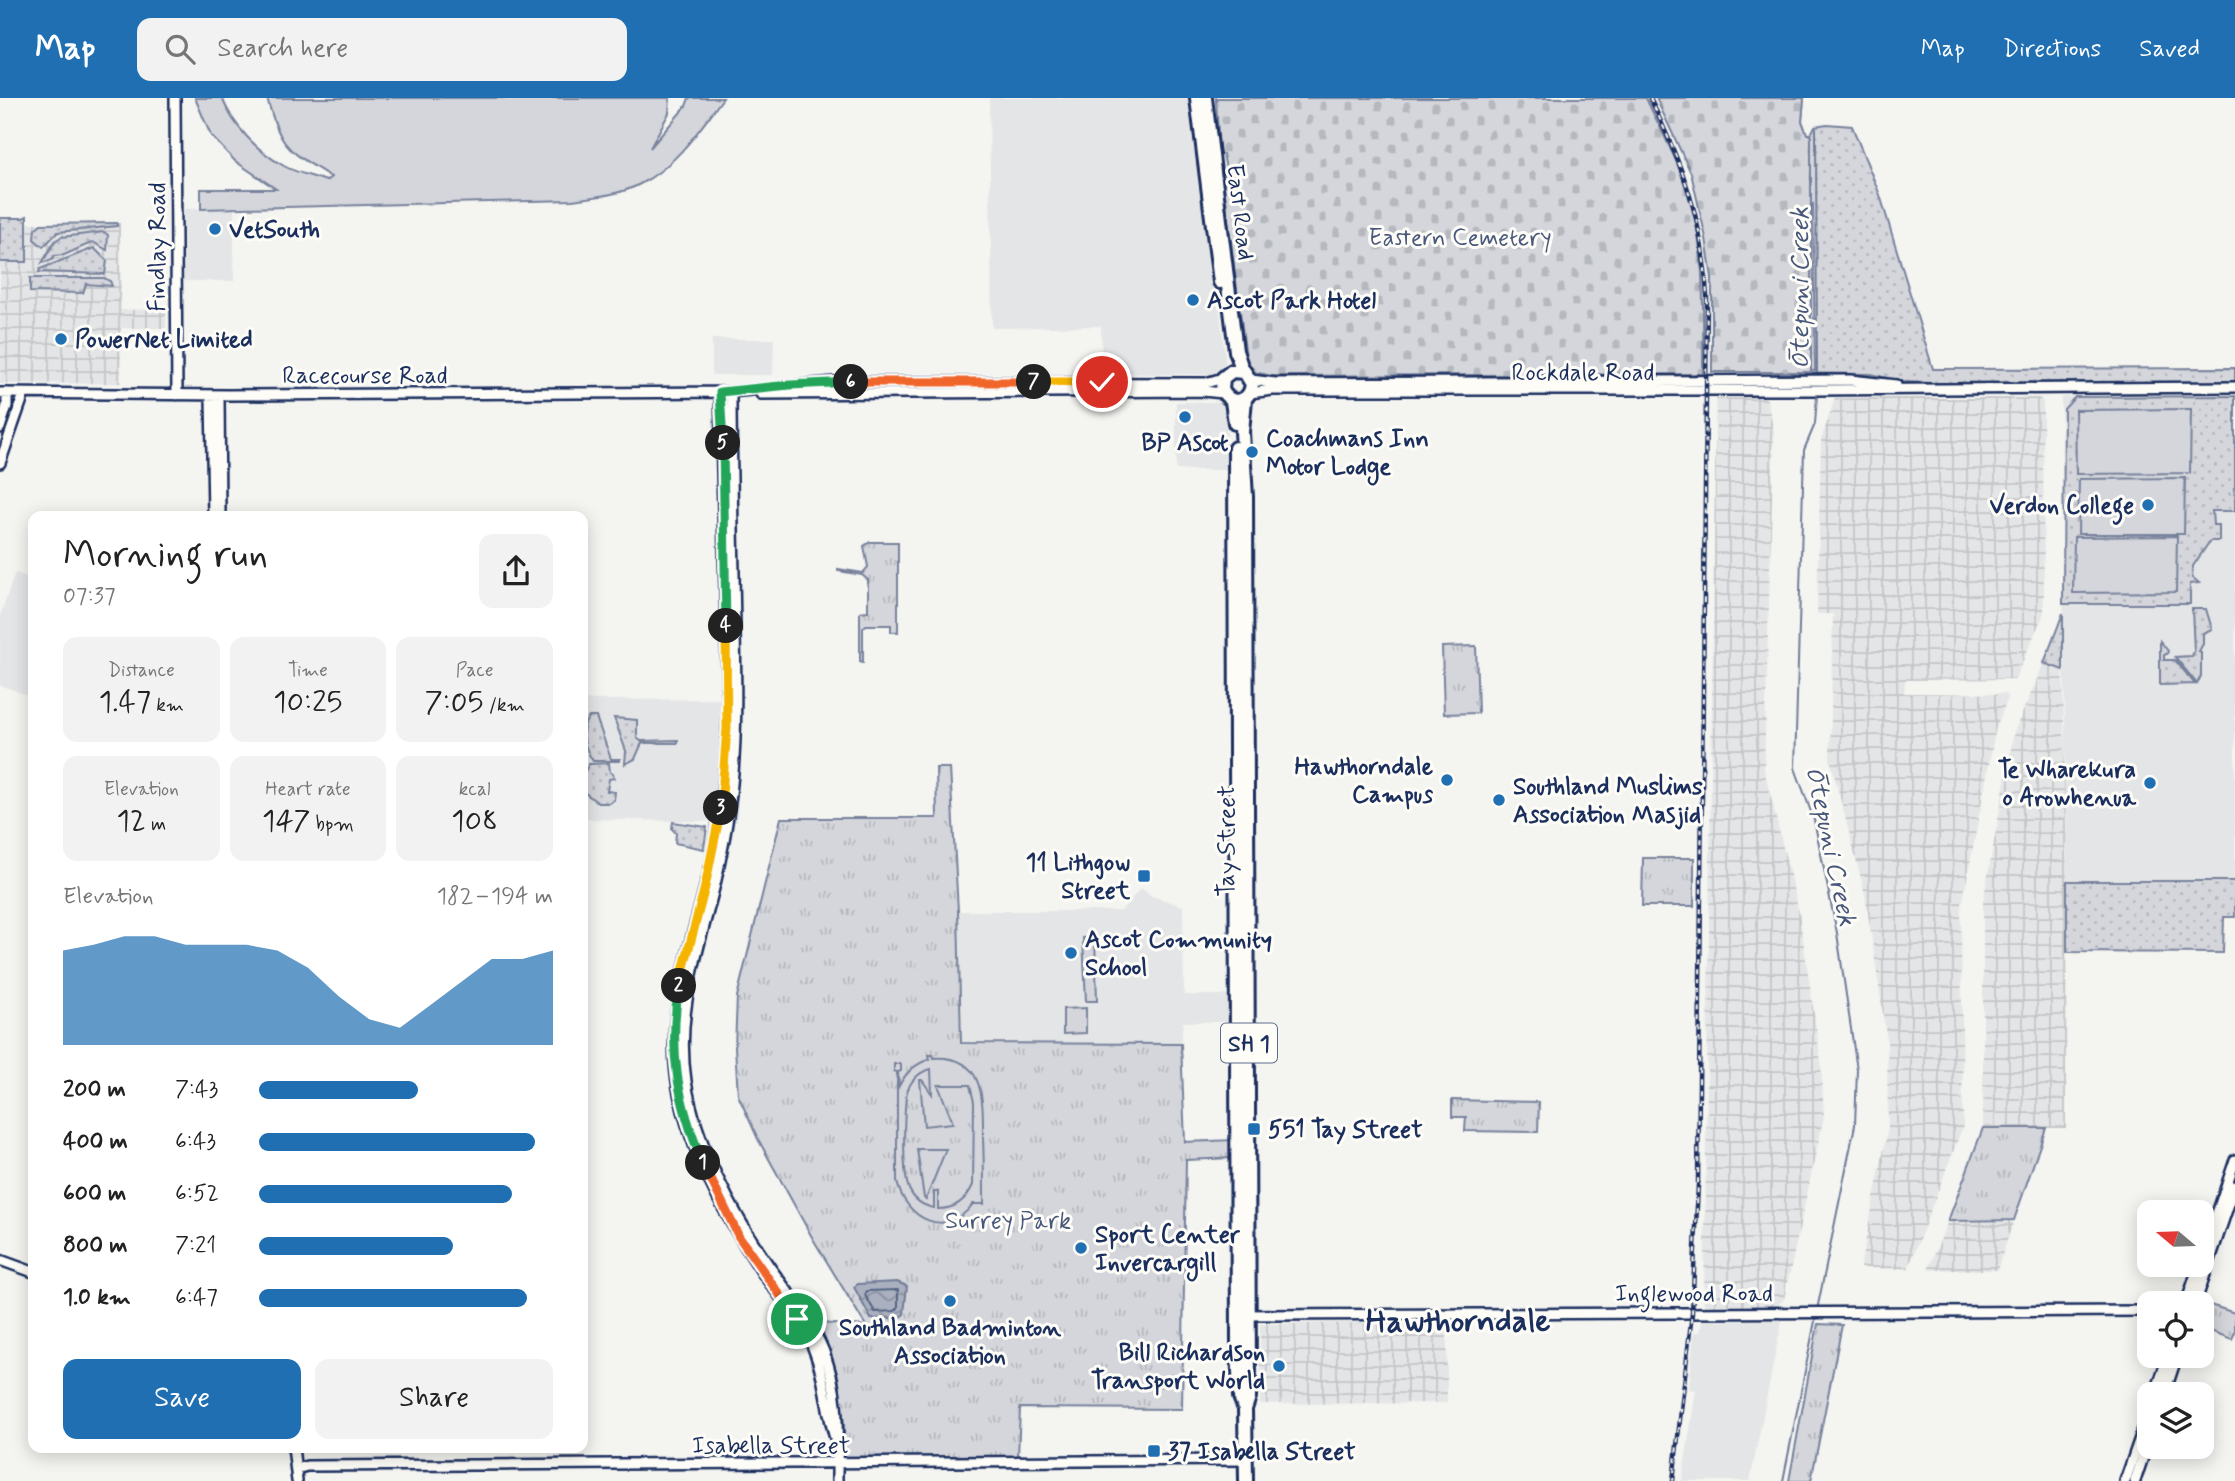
<!DOCTYPE html>
<html lang="en">
<head>
<meta charset="utf-8">
<style>
  :root { --surface:#fff; --page:#f2f2f2; --text:#222; --muted:#767676; --accent:#1f6fb2 }
  body { margin:0; font-family:Mynerve,sans-serif; background:var(--page); color:var(--text); height:100vh; display:flex; flex-direction:column; font-size:26px; white-space:nowrap }
  * { box-sizing:border-box; margin:0 }
  p { font-size:23px; color:var(--muted) }
  .icon { flex:none; width:38px; height:38px; fill:none; stroke:currentColor; stroke-width:2; stroke-linecap:round; stroke-linejoin:round }
  .map { position:relative; flex:1; overflow:hidden }
  .sheet { position:absolute; left:28px; top:413px; width:560px; height:942px; display:flex; flex-direction:column; background:var(--surface); border-radius:14px; box-shadow:0 4px 18px #0003 }
  .sheet>* { flex:none }
  .needle { width:46px; rotate:289deg }
  .tools { position:absolute; left:2137px; top:1102px; display:grid; gap:14px }
  .tools a { display:grid; place-items:center; width:77px; height:77px; border-radius:14px; background:var(--surface); box-shadow:0 4px 18px #0003; font-size:35px }
  .pin { position:absolute; display:grid; place-items:center; width:60px; height:60px; color:#fff; margin:-30px; border:4px solid #fff; border-radius:50%; box-shadow:0 2px 7px #0007 }
  .km { position:absolute; width:35px; height:35px; margin:-18px; border-radius:50%; background:#222; color:#fff; font-size:19px; line-height:35px; text-align:center }
  .round { display:grid; place-items:center; flex:none; width:74px; height:74px; border-radius:14px; background:var(--page) }
  .summary { display:flex; align-items:center; justify-content:space-between; height:119px; padding:0 35px }
  h1 { font-size:38px; font-weight:600; line-height:52px }
  .metrics { display:grid; grid-template-columns:repeat(3,1fr); gap:10px; height:119px; padding:7px 35px }
  .metrics div { display:grid; align-content:center; border-radius:14px; background:var(--page); text-align:center }
  .metrics b { font-size:30px; font-weight:600 }
  .metrics small { font-size:19px; font-weight:400 }
  .metrics p { font-size:19px }
  .chart { height:196px; padding:14px 35px }
  .chart p { display:flex; justify-content:space-between }
  .chart svg { width:100%; height:126px; margin-top:7px; fill:var(--accent); opacity:.7 }
  .button { display:flex; gap:14px; margin-top:auto; padding:14px 35px }
  .button a { flex:1; height:80px; border-radius:14px; background:var(--accent); color:#fff; font-size:28px; font-weight:600; line-height:80px; text-align:center }
  .button a+a { background:var(--page); color:var(--text) }
  ul { padding:0 35px; list-style:none; font-size:23px }
  li { display:grid; grid-template-columns:112px 84px 1fr; align-items:center; height:52px }
  li i { height:18px; border-radius:9px; background:var(--accent) }
  header { display:flex; align-items:center; gap:42px; box-sizing:border-box; height:98px; padding:0 35px; background:var(--accent); color:#fff }
  header strong { font-size:33px }
  nav { display:flex; gap:38px; margin-inline-start:auto; font-size:24px }
  .search { width:490px; height:63px; background:var(--page); display:flex; align-items:center; gap:18px; box-sizing:border-box; padding:0 24px; border-radius:14px; color:var(--muted); font-size:26px }
  .map>svg:first-child { display:block }
  .built { fill:#e4e5e6 }
  .industrial { fill:url(#industrial-grid) }
  .grass { fill:url(#grass-dots); stroke:#78829c; stroke-width:2 }
  .forest { fill:url(#forest-firs); stroke:#78829c; stroke-width:2 }
  .cemetery { fill:url(#cemetery-stones); stroke:#78829c; stroke-width:2 }
  .park { fill:url(#park-tufts); stroke:#78829c; stroke-width:2 }
  .pitch { fill:#d4d6db; stroke:#78829c; stroke-width:2; fill-rule:evenodd }
  .water { fill:url(#water-waves); stroke:#717c98; stroke-width:2 }
  .lines { fill:none; stroke-linecap:round; stroke-linejoin:round }
  .shore { stroke:#546385; stroke-width:2 }
  .stream { stroke:#717c98; stroke-width:2 }
  .secondary-casing { stroke:#1b2f5e; stroke-width:14 }
  .highway-casing { stroke:#1b2f5e; stroke-width:18 }
  .secondary { stroke:#fdfcf7; stroke-width:9 }
  .highway { stroke:#fdfcf7; stroke-width:12 }
  .rail-casing { stroke:#1b2f5e; stroke-width:4.5 }
  .rail { stroke:#fdfcf7; stroke-width:2; stroke-dasharray:5; stroke-linecap:butt }
  .split-1-casing { stroke:#fff; stroke-width:14 }
  .split-2-casing { stroke:#fff; stroke-width:14 }
  .split-3-casing { stroke:#fff; stroke-width:14 }
  .split-4-casing { stroke:#fff; stroke-width:14 }
  .split-5-casing { stroke:#fff; stroke-width:14 }
  .split-6-casing { stroke:#fff; stroke-width:14 }
  .split-7-casing { stroke:#fff; stroke-width:14 }
  .split-8-casing { stroke:#fff; stroke-width:14 }
  .split-1 { stroke:#f0652b; stroke-width:9 }
  .split-2 { stroke:#22a559; stroke-width:9 }
  .split-3 { stroke:#f5b400; stroke-width:9 }
  .split-4 { stroke:#f5b400; stroke-width:9 }
  .split-5 { stroke:#22a559; stroke-width:9 }
  .split-6 { stroke:#22a559; stroke-width:9 }
  .split-7 { stroke:#f0652b; stroke-width:9 }
  .split-8 { stroke:#f5b400; stroke-width:9 }
  .poi-dot { fill:#1f6fb2; stroke:#fdfcf7; stroke-width:2.5 }
  .labels { text-anchor:middle; stroke-width:6; stroke-linejoin:round; paint-order:stroke }
  .shield { fill:#fdfcf7; stroke:#5f6c8c; stroke-width:2 }
  .shield-label { font-size:23px; font-weight:bold; fill:#1b2f5e }
  .street-label { font-size:24px; fill:#1b2f5e; stroke:#fdfcf7 }
  .poi-label { font-size:24px; font-weight:bold; fill:#1b2f5e; stroke:#fdfcf7; text-anchor:start }
  .park-label { font-size:24px; fill:#49597d; stroke:#fdfcf7 }
  .water-label { font-size:26px; font-style:italic; fill:#46567b; stroke:#fdfcf7 }
  .district-label { font-size:32px; font-weight:bold; fill:#1b2f5e; stroke:#fdfcf7 }
</style>
</head>
<body>
<header>
<strong>Map</strong>
<div class="search"><svg class="icon" aria-label="search" viewBox="0 0 24 24"><circle cx="10" cy="10" r="6"/><path d="M15 15l6 6"/></svg>Search here</div>
<nav><a>Map</a><a>Directions</a><a>Saved</a></nav>
</header>
<div class="map">
<svg width="2235" height="1383" viewBox="0 0 2235 1383">
  <defs>
    <pattern id="industrial-grid" width="8" height="8" patternUnits="userSpaceOnUse" patternTransform="scale(1.75)"><rect width="8" height="8" fill="#e4e5e6"/><path d="M0 4h8M4 0v8" fill="none" stroke="#c3c5c8"/></pattern>
    <pattern id="grass-dots" width="8" height="8" patternUnits="userSpaceOnUse" patternTransform="scale(1.75)"><rect width="8" height="8" fill="#d4d6db"/><path d="M2 2h.1M6 6h.1" fill="none" stroke="#b5b8be" stroke-width="1.8" stroke-linecap="round"/></pattern>
    <pattern id="forest-firs" width="22" height="20" patternUnits="userSpaceOnUse" patternTransform="scale(1.75)"><rect width="22" height="20" fill="#d4d6db"/><path d="M5 1l3.5 6h-7zM16 11l3.5 6h-7z" fill="#b5b8be"/></pattern>
    <pattern id="cemetery-stones" width="16" height="16" patternUnits="userSpaceOnUse" patternTransform="scale(1.75)"><rect width="16" height="16" fill="#d4d6db"/><path d="M2 7V4a2 2 0 0 1 4 0v3zM10 15v-3a2 2 0 0 1 4 0v3z" fill="#b5b8be"/></pattern>
    <pattern id="park-tufts" width="24" height="20" patternUnits="userSpaceOnUse" patternTransform="scale(1.75)"><rect width="24" height="20" fill="#d4d6db"/><path d="M3 7l-1-3M5 7V3M7 7l1-3M15 17l-1-3M17 17v-4M19 17l1-3" fill="none" stroke="#b5b8be"/></pattern>
    <pattern id="water-waves" width="16" height="10" patternUnits="userSpaceOnUse" patternTransform="scale(1.75)"><rect width="16" height="10" fill="#aab0bf"/><path d="M0 5q4-4 8 0t8 0" fill="none" stroke="#8a909e"/></pattern>
  </defs>
  <rect width="100%" height="100%" fill="#f4f4f1"/>
  <filter id="ink" filterUnits="userSpaceOnUse"><feTurbulence type="fractalNoise" baseFrequency=".0143" numOctaves="2"/><feDisplacementMap in="SourceGraphic" scale="14" xChannelSelector="R" yChannelSelector="G"/><feConvolveMatrix kernelMatrix="1 2 1 2 8 2 1 2 1" color-interpolation-filters="sRGB"/></filter>
  <g filter="url(#ink)">
    <path class="built" d="M989 0H1196L1226 268 1221 277 1102 275 1101 228 992 230Z
      M234 110V183H184V111Z
      M712 241H774L773 277H712Z
      M2235 298V783H2067L2061 299Z
      M1176 304H1223L1227 311V372H1176Z
      M15 475 33 481V599L0 587V518Z
      M742 601 737 724 583 721V602Z
      M1141 790 1151 798 1183 808 1184 897H1229L1230 924H1183L1181 946 961 945 958 813H1121Z
      M1782 1222 1750 1383H1682L1696 1292 1689 1291 1694 1234H1700L1702 1223Z"/>
    <path class="industrial" d="M27 125H120L121 212 166 211V230H121V285L0 286V164H27Z
      M1761 298 1767 301 1774 334 1764 671 1799 814 1821 963 1824 1018 1784 1201 1777 1208 1704 1210 1716 301Z
      M1835 300H2039L2043 303 2044 515 2015 581 1905 582 1904 595 2006 596 2008 600 1996 629 1961 812 1963 1028 1908 1171 1860 1170 1888 1030 1887 942 1865 796 1830 661 1833 516H1817L1821 342Z
      M2044 565 2063 572 2067 783 2066 1030H1983V804L2014 634Z
      M2014 1122 1997 1172H1928L1948 1123Z
      M1447 1225V1305L1260 1306V1226Z"/>
    <path class="grass" d="M1804 0 1802 23 1807 36H1811L1815 28 1827 26 1852 28 1880 97 1933 271 2235 270V284L1936 285 1904 284 1871 276 1774 275 1771 271 1768 229Z
      M27 118V164H0V120H23Z
      M117 125V128L58 134 43 149 34 141 35 131 41 126Z
      M104 134 108 137 107 152 93 144 64 157 54 158 52 162 42 165 55 143 61 139Z
      M94 150 107 163 105 176 39 174 40 171Z
      M30 180H104L110 183 112 188 86 186 83 195 30 194Z
      M2235 298V413H2212L2213 427H2219V443H2210L2193 468 2192 479 2199 485 2190 486V506H2063L2064 311 2075 299Z
      M2192 511H2206L2212 531 2203 535V546L2199 553 2201 554V578L2197 586 2175 559 2192 558 2194 553Z
      M2063 515V572L2044 565Z
      M2160 543 2168 553 2167 556 2164 557V562H2175L2195 586 2160 587Z
      M589 619H596L611 661H620V663H593C585 651 578 632 589 619Z
      M614 620 637 622V640L641 643 678 642V645H642L635 661 625 666 626 653Z
      M609 665 610 674 613 676 614 680 609 681 607 693 615 694 614 702 609 705H598L584 694V675L589 666Z
      M673 724 707 729 704 751 675 745 676 735 672 731Z
      M2067 783H2235V819H2224L2223 855 2067 854Z"/>
    <path class="forest" d="M1813 106 1815 273 1782 271 1808 108Z"/>
    <path class="cemetery" d="M1216 0H1646C1658 26 1672 52 1683 78 1707 141 1703 210 1703 276L1272 278 1254 274 1246 260 1222 75 1226 71 1223 56H1219Z
      M1656 0H1804L1802 23 1807 36 1811 37V274H1712V180L1706 140 1691 75Z"/>
    <path class="park" d="M870 444H898V534H891V527H866L863 530V564L860 563V514L868 513V482L862 477 838 473V471L863 475 868 469 864 448Z
      M1476 548 1478 615 1444 616 1442 549Z
      M936 670H950L958 813 961 945 1181 946 1185 1044 1234 1042 1232 1060 1186 1062 1182 1311 1020 1310 1018 1359 845 1362 844 1325 838 1278 819 1225 866 1228 813 1141 758 1041 738 997 735 949 737 899 781 720H937Z
      M1643 760H1694V808H1642Z
      M1095 839 1097 903H1086L1083 840Z
      M1452 1002 1539 1004 1538 1034 1465 1033 1466 1019H1452Z
      M1983 1030H2046L2014 1122 1948 1123Z
      M2207 1206 2235 1215V1234L2232 1241 2202 1230V1223Z
      M1818 1226 1842 1227 1811 1383H1789Z"/>
    <path class="pitch" d="M195 0H222C234 29 257 53 284 68 296 75 313 78 326 83L331 79C286 50 282 53 267 0H670L669 15 650 50 686 8 689 0H723C700 31 676 68 640 86 620 97 594 99 572 102L201 111V91H276L235 63 211 38Z
      M2191 311 2190 375 2076 376 2075 312Z
      M2185 380 2184 436H2078L2079 381Z
      M2177 438 2176 494 2073 495 2074 439Z
      M1086 910V935L1063 936V911Z
      M929 957H933L934 960C986 957 983 1003 983 1040 984 1062 984 1084 984 1106H973C946 1142 906 1121 897 1084V974L894 973V966H901V973L898 974 899 988C906 974 915 966 930 961ZM931 971 932 996 922 982H920L924 1028 953 1025 938 987H970L974 1004 973 1087C966 1103 954 1111 938 1111V1094H934V1110C923 1108 914 1102 909 1091 902 1075 904 1017 906 998 909 984 918 974 931 971Z
      M917 1051H946L926 1101 924 1100Z"/>
    <path class="water" d="M897 1184 907 1188 904 1216 899 1220 871 1221 854 1189 858 1186Z"/>
    <g class="lines">
      <path class="shore" d="M898 1192V1210L895 1213 875 1214 865 1197 867 1193Z"/>
      <path class="stream" d="M1816 30 1817 277
        M1817 297 1815 326 1804 352 1795 670 1814 722 1837 835 1857 972 1855 1027 1817 1212
        M1783 1383 1816 1218"/>
      <g class="secondary-casing">
        <path id="secondary" d="M175 0 177 297
          M1251 282 1275 285 1850 282 1896 287
          M720 294 728 612C727 665 721 717 710 769 694 839 667 904 676 977 684 1044 724 1118 762 1174 778 1197 797 1218 810 1243 825 1274 825 1308 835 1340
          M731 294C731 373 734 453 735 533 736 584 737 635 732 686 729 718 723 750 716 782 700 849 675 912 686 983 695 1045 733 1116 769 1168 789 1196 811 1222 824 1254 841 1300 837 1336 837 1383
          M0 295 228 297 731 294 834 284 1206 285 1223 280
          M1250 295 1272 292H1813L2235 289
          M761 296 1203 293 1223 295
          M211 297 213 418
          M219 297 220 418
          M0 330 7 308V295
          M0 365 24 296
          M2202 1160 2235 1062
          M0 1162 33 1174
          M2186 1206 2199 1167
          M2195 1206 2235 1088
          M1244 1217 2149 1213
          M2155 1297 2168 1258
          M2164 1297 2177 1258
          M293 1349 297 1383
          M296 1371 307 1368 1246 1362
          M2125 1383 2149 1314
          M2135 1383 2149 1341"/>
      </g>
      <g class="highway-casing">
        <path id="highway" d="M1197 0 1220 184
          M1205 0 1236 253 1241 268 1252 286C1250 305 1231 309 1222 292L1223 280 1232 273 1244 274
          M1245 301 1242 334 1246 399 1249 1299 1245 1311 1246 1383
          M1232 303 1235 325
          M1235 350 1238 1246 1240 1299 1245 1311"/>
      </g>
      <use href="#secondary" class="secondary"/>
      <use href="#highway" class="highway"/>
      <g class="rail-casing">
        <path id="rail" d="M1650 0C1683 69 1703 121 1707 198L1698 1086 1692 1215 1673 1383"/>
      </g>
      <use href="#rail" class="rail"/>
    </g>
  </g>
  <g class="lines" filter="url(#ink)">
    <g class="split-1-casing">
      <path id="split-1" d="M703 1065 739 1139 797 1221"/>
    </g>
    <g class="split-2-casing">
      <path id="split-2" d="M679 888C668 953 678 1005 703 1065"/>
    </g>
    <g class="split-3-casing">
      <path id="split-3" d="M679 888 705 789 721 710"/>
    </g>
    <g class="split-4-casing">
      <path id="split-4" d="M721 710 727 630 726 528"/>
    </g>
    <g class="split-5-casing">
      <path id="split-5" d="M723 345 726 528"/>
    </g>
    <g class="split-6-casing">
      <path id="split-6" d="M723 345 720 294 790 287 851 284"/>
    </g>
    <g class="split-7-casing">
      <path id="split-7" d="M851 284H1034"/>
    </g>
    <g class="split-8-casing">
      <path id="split-8" d="M1034 284H1102"/>
    </g>
    <use href="#split-1" class="split-1"/>
    <use href="#split-2" class="split-2"/>
    <use href="#split-3" class="split-3"/>
    <use href="#split-4" class="split-4"/>
    <use href="#split-5" class="split-5"/>
    <use href="#split-6" class="split-6"/>
    <use href="#split-7" class="split-7"/>
    <use href="#split-8" class="split-8"/>
  </g>
  <g class="poi-dot">
    <circle cx="215" cy="131" r="7"/>
    <circle cx="1193" cy="202" r="7"/>
    <circle cx="61" cy="241" r="7"/>
    <circle cx="1185" cy="319" r="7"/>
    <circle cx="1252" cy="354" r="7"/>
    <circle cx="2148" cy="407" r="7"/>
    <circle cx="1447" cy="682" r="7"/>
    <circle cx="2150" cy="685" r="7"/>
    <circle cx="1499" cy="702" r="7"/>
    <rect x="1137" y="771" width="14" height="14" rx="3.5"/>
    <circle cx="1071" cy="855" r="7"/>
    <rect x="1247" y="1024" width="14" height="14" rx="3.5"/>
    <circle cx="1081" cy="1150" r="7"/>
    <circle cx="950" cy="1203" r="7"/>
    <circle cx="1279" cy="1268" r="7"/>
    <rect x="1147" y="1346" width="14" height="14" rx="3.5"/>
  </g>
  <g class="labels">
    <rect class="shield" x="1221" y="925.5" width="56" height="39" rx="5"/>
    <g class="shield-label">
      <text x="1249" y="953">SH 1</text>
    </g>
    <g class="street-label">
      <text transform="translate(1241 114) rotate(83)" y="8">East Road</text>
      <text transform="translate(157 149) rotate(-90)" y="8">Findlay Road</text>
      <text x="1583" y="282">Rockdale Road</text>
      <text x="365" y="285">Racecourse Road</text>
      <text transform="translate(1226 743) rotate(-90)" y="8">Tay Street</text>
      <text x="1694" y="1203">Inglewood Road</text>
      <text x="771" y="1355">Isabella Street</text>
    </g>
    <g class="poi-label">
      <text x="229" y="139">VetSouth</text>
      <text x="1207" y="210">Ascot Park Hotel</text>
      <text x="75" y="249">PowerNet Limited</text>
      <text x="1266" y="348">Coachmans Inn<tspan x="1266" dy="28">Motor Lodge</tspan></text>
      <text x="1185" y="352" text-anchor="middle">BP Ascot</text>
      <text x="2134" y="415" text-anchor="end">Verdon College</text>
      <text x="1433" y="676" text-anchor="end">Hawthorndale<tspan x="1433" dy="28">Campus</tspan></text>
      <text x="2136" y="679" text-anchor="end">Te Wharekura<tspan x="2136" dy="28">o Arowhenua</tspan></text>
      <text x="1513" y="696">Southland Muslims<tspan x="1513" dy="28">Association Masjid</tspan></text>
      <text x="1130" y="772" text-anchor="end">11 Lithgow<tspan x="1130" dy="28">Street</tspan></text>
      <text x="1085" y="849">Ascot Community<tspan x="1085" dy="28">School</tspan></text>
      <text x="1268" y="1039">551 Tay Street</text>
      <text x="1095" y="1144">Sport Center<tspan x="1095" dy="28">Invercargill</tspan></text>
      <text x="950" y="1237" text-anchor="middle">Southland Badminton<tspan x="950" dy="28">Association</tspan></text>
      <text x="1265" y="1262" text-anchor="end">Bill Richardson<tspan x="1265" dy="28">Transport World</tspan></text>
      <text x="1168" y="1361">37 Isabella Street</text>
    </g>
    <g class="park-label">
      <text x="1460" y="147">Eastern Cemetery</text>
      <text x="1008" y="1130">Surrey Park</text>
    </g>
    <g class="water-label">
      <text transform="translate(1799 190) rotate(-90)" y="9">Ōtepuni Creek</text>
      <text transform="translate(1832 748) rotate(78)" y="9">Ōtepuni Creek</text>
    </g>
    <g class="district-label">
      <text x="1458" y="1233">Hawthorndale</text>
    </g>
  </g>
</svg>
<div class="tools">
<a><svg class="needle" viewBox="-14 -14 28 28"><path d="M0-13l5 13h-10z" fill="#e53935"/><path d="M0 13l5-13h-10z" fill="#767676"/></svg></a>
<a><svg class="icon" aria-label="locate" viewBox="0 0 24 24"><circle cx="12" cy="12" r="6"/><path d="M12 2v4M12 18v4M2 12h4M18 12h4"/></svg></a>
<a><svg class="icon" aria-label="layers" viewBox="0 0 24 24"><path d="M12 4l9 5-9 5-9-5zM3 14l9 5 9-5"/></svg></a>
</div>
<div class="pin" style="left:797px;top:1221px;background:#1e9e55"><svg class="icon" aria-label="arrive" viewBox="0 0 24 24"><path d="M6 21V4h12l-3 4 3 4H6"/></svg></div>
<div class="pin" style="left:1102px;top:284px;background:#d93025"><svg class="icon" aria-label="check" viewBox="0 0 24 24"><path d="M5 12l5 5 9-10"/></svg></div>
<b class="km" style="left:703px;top:1065px">1</b>
<b class="km" style="left:679px;top:888px">2</b>
<b class="km" style="left:721px;top:710px">3</b>
<b class="km" style="left:726px;top:528px">4</b>
<b class="km" style="left:723px;top:345px">5</b>
<b class="km" style="left:851px;top:284px">6</b>
<b class="km" style="left:1034px;top:284px">7</b>
<section class="sheet">
<div class="summary"><div><h1>Morning run</h1><p>07:37</p></div><a class="round"><svg class="icon" aria-label="share" viewBox="0 0 24 24"><path d="M12 15V3M7 8l5-5 5 5M5 13v7h14v-7"/></svg></a></div>
<div class="metrics">
<div><p>Distance</p><b>1.47<small> km</small></b></div>
<div><p>Time</p><b>10:25</b></div>
<div><p>Pace</p><b>7:05<small> /km</small></b></div>
</div>
<div class="metrics">
<div><p>Elevation</p><b>12<small> m</small></b></div>
<div><p>Heart rate</p><b>147<small> bpm</small></b></div>
<div><p>kcal</p><b>108</b></div>
</div>
<div class="chart"><p><span>Elevation</span>182–194 m</p>
<svg viewBox="0 0 160 44" preserveAspectRatio="none"><path d="M0 44V11L10 9L20 6L30 6L40 9L50 9L60 9L70 11L80 17L90 27L100 35L110 38L120 30L130 22L140 14L150 14L160 11V44z"/></svg>
</div>
<ul>
<li><b>200 m</b>7:43<i style="width:54%"></i></li>
<li><b>400 m</b>6:43<i style="width:94%"></i></li>
<li><b>600 m</b>6:52<i style="width:86%"></i></li>
<li><b>800 m</b>7:21<i style="width:66%"></i></li>
<li><b>1.0 km</b>6:47<i style="width:91%"></i></li>
</ul>
<div class="button"><a>Save</a><a>Share</a></div>
</section>
</div>
</body>
</html>
